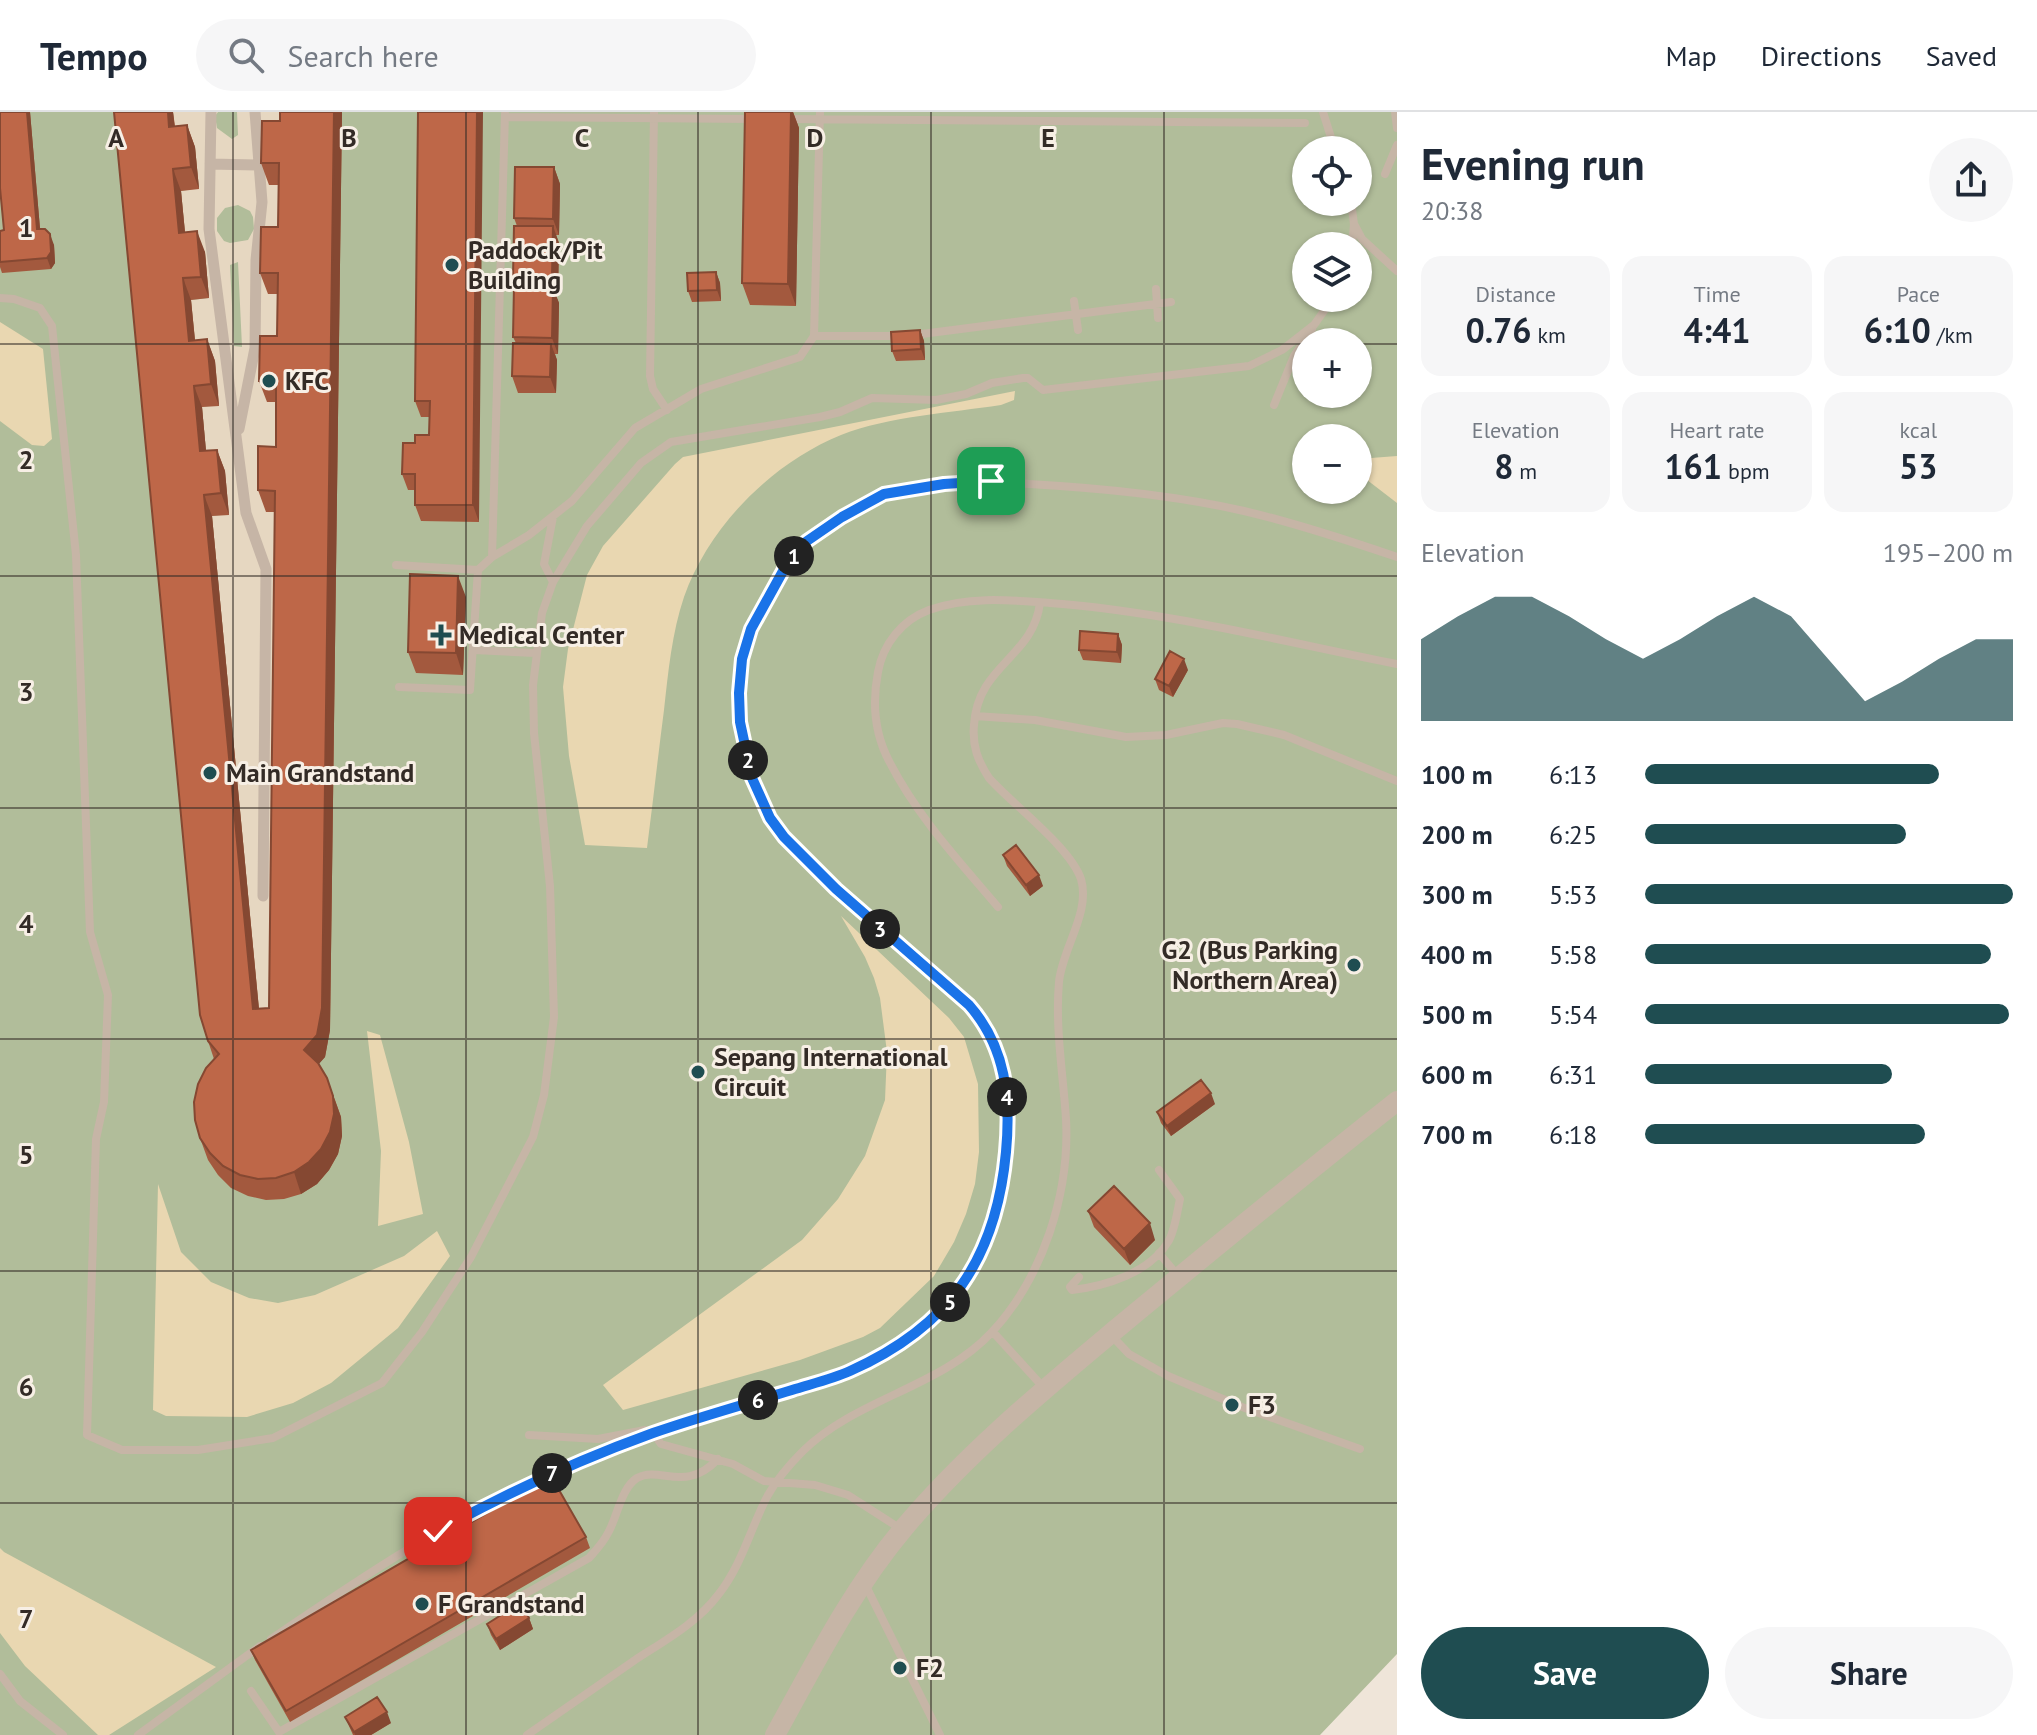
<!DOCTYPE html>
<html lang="en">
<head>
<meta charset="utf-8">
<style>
  :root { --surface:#fff; --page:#f6f6f7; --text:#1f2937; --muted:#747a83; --line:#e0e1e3; --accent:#1f4d51 }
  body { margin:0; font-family:"PT Sans",sans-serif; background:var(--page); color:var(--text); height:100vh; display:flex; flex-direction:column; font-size:30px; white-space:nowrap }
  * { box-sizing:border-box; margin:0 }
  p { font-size:26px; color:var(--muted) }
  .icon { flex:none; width:44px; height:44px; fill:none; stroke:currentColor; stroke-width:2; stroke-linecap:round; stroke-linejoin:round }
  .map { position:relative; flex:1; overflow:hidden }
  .drawer { display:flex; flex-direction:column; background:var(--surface); width:640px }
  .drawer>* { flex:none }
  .controls { position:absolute; left:1292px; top:24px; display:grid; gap:16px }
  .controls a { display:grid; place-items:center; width:80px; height:80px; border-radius:50%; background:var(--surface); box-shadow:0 2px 6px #0004; font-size:40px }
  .pin { position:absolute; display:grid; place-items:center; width:68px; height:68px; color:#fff; margin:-34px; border-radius:16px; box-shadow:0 4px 12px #0006 }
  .km { position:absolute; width:40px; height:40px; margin:-20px; border-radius:50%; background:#222; color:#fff; font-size:22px; line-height:40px; text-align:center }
  .round { display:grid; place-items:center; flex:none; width:84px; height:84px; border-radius:42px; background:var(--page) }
  .headline { display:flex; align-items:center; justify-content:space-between; height:136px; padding:0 24px }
  h1 { font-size:44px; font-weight:700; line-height:60px }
  .metrics { display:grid; grid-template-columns:repeat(3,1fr); gap:12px; height:136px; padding:8px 24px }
  .metrics div { display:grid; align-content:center; border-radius:20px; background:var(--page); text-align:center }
  .metrics b { font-size:34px; font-weight:700 }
  .metrics small { font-size:22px; font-weight:400 }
  .metrics p { font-size:22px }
  .chart { height:224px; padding:16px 24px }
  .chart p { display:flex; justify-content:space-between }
  .chart svg { width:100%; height:144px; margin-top:8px; fill:var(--accent); opacity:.7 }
  .cta { display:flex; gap:16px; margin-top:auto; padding:16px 24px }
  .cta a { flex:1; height:92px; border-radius:48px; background:var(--accent); color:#fff; font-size:32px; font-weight:700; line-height:92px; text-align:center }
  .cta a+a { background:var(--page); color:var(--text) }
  ul { padding:0 24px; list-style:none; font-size:26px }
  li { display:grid; grid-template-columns:128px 96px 1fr; align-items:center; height:60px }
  li i { height:20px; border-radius:10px; background:var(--accent) }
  header { display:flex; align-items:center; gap:48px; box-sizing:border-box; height:112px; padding:0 40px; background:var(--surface); border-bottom:2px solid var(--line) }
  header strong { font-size:38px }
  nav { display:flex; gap:44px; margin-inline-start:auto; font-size:28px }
  .search { width:560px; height:72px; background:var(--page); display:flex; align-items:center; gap:20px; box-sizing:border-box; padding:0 28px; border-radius:44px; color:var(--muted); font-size:30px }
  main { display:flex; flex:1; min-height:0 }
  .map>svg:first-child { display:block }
  .green { fill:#b1bd9a; fill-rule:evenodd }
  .sand { fill:#e9d7b1 }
  .plaza { fill:#e6d7c1; fill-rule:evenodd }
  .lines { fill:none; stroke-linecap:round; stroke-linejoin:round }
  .service { stroke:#c6b5a6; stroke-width:8 }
  .pedestrian { stroke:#c6b5a6; stroke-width:11 }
  .tertiary { stroke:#c6b5a6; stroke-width:20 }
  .wall { fill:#a3593e }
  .shaded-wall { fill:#854832 }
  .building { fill:#be6748; stroke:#854832; stroke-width:2 }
  .route-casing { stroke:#fff; stroke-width:16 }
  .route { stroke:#1a73e8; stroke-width:10 }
  .grid { fill:none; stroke:#332b26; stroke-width:2; stroke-opacity:0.55 }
  .poi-dot { fill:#1f4d51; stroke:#f7efe5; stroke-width:3 }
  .labels { text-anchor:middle; stroke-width:6; stroke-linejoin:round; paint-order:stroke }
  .poi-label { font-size:26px; font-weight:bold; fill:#332b26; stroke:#f7efe5; text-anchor:start }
  .grid-label { font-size:26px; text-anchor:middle; font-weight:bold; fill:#332b26; stroke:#f7efe5; stroke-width:6; stroke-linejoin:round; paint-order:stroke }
</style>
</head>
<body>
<header>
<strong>Tempo</strong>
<div class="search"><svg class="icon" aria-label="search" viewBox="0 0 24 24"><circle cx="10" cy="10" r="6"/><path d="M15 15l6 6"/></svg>Search here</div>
<nav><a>Map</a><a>Directions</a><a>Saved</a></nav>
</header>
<main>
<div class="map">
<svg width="1397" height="1623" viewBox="0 0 1397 1623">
  <rect width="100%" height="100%" fill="#efe5d9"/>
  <path class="green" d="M0 0H1397V1542L1320 1623H0ZM1306 38H1358V90H1306ZM1306 134H1358V186H1306ZM1306 230H1358V282H1306ZM1306 326H1358V378H1306Z"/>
  <path class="sand" d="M0 210 43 237 52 327 44 334 32 333 0 309Z
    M1015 279 1014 288 1001 293C949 301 890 304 841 323 772 351 709 414 684 485 672 520 668 561 664 598 658 644 653 690 647 736L585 733 569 644 563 575 568 537 587 463 603 434 675 352 683 345Z
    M1397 344V391L1358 361V347Z
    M841 804 949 906 964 925 978 972 979 1040 975 1072 966 1102 954 1130 934 1164 880 1216 863 1225 800 1248 623 1298 603 1273 802 1128 838 1087 865 1044 885 988 887 940 880 886 874 866 865 845Z
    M367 919 380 923 409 1030 423 1102 378 1114 381 1039Z
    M158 1072 181 1140 211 1170 249 1186 278 1191 315 1183 404 1144 437 1119 450 1144 398 1216 331 1271 293 1291 247 1305 166 1304 153 1298Z
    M0 1436 4 1440 216 1555 109 1623H98L25 1554 0 1521Z"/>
  <path class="plaza" d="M173 0H218L215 4 217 16 232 27 238 23 237 0H288L276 917 261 919 212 404 229 402 208 361 202 295 219 293 197 250 191 188 209 186 205 141 187 142 181 79 199 76 195 35 177 37ZM238 93 250 99 253 105 254 117 248 128 230 131 224 129 217 119V106L225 96ZM238 150 242 235 234 234 230 153Z"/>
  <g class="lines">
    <path class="service" d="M654 0 650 264 653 277 667 298
      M1323 0 1335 38
      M1395 0 1397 16
      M505 5 753 7
      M786 7 1305 11
      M1385 62 1397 33
      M1351 90 1354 112 1352 134
      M1354 112 1362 127 1397 159
      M1156 177 1158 206
      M0 186 14 187 40 196 52 214 76 443 90 820 108 883 104 990 96 1027 87 1323 122 1338H198L273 1326 382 1271 422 1220 471 1145 533 1025 544 983 554 905 550 774 534 621 533 573 542 501 553 470 587 414 641 351 671 330 820 305 840 300 872 286 936 288 966 282 992 271 1023 266H1028L1043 278 1249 254 1282 238 1314 213 1333 186
      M1074 189 1078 218
      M914 223 1171 190
      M814 224H901
      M1274 293 1294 244 1312 217
      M492 445 505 2
      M396 453 478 458
      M553 470 544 452 553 405
      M474 538 535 541
      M399 575 470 578 478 458 492 445 529 423 572 389 635 316 701 277 800 245 814 224 820 0
      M975 604 1035 608 1126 625 1166 623 1223 611 1237 612 1284 623 1397 669
      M998 795C958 748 917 704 889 649 875 622 872 591 878 560 883 532 902 508 929 498 968 484 1010 488 1050 491 1168 500 1281 529 1397 552
      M1159 1141 1178 1164
      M1079 1165 1070 1175 1072 1178C1106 1174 1149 1161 1168 1130 1175 1119 1177 1100 1180 1087L1159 1058
      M993 1220 1043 1275
      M1111 1223 1129 1242 1168 1264 1242 1295 1360 1337
      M529 1323 598 1327 645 1318 653 1321 661 1332 733 1352 764 1369 815 1373 848 1383 901 1417
      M864 1470 940 1623
      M271 1527C359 1467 448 1407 546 1364 584 1347 623 1331 663 1318 756 1289 910 1259 965 1171 1002 1111 1020 1021 1001 952 989 905 966 894 933 864 893 828 853 794 815 756 800 740 781 724 770 705 736 648 727 568 755 507 778 458 805 426 852 399 862 394 872 386 882 383 892 379 905 378 916 376 954 371 991 369 1029 372 1101 376 1174 383 1244 399 1296 411 1347 428 1397 445
      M0 1562 20 1589 63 1623
      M251 1579 279 1620 589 1446C596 1438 603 1431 608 1421 617 1406 621 1376 637 1366 660 1353 685 1382 718 1347
      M138 1623 260 1534
      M527 1623C563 1598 599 1573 635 1548 664 1529 697 1511 718 1483 742 1453 750 1417 768 1383 777 1367 790 1352 803 1339 857 1286 940 1276 992 1220 1043 1165 1070 1081 1066 1007 1063 961 1055 915 1059 870 1062 837 1091 800 1081 767 1070 735 1013 693 989 666 978 649 972 634 974 613 978 552 1033 546 1040 491"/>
    <path class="pedestrian" d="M211 0 209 117 246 401 266 457 263 784
      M210 52 259 53
      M239 317 255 236 256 148 262 90 255 0"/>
    <path class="tertiary" d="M775 1623C814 1553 851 1479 903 1417 965 1343 1041 1280 1115 1218 1208 1141 1302 1064 1397 989"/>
  </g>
  <path class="wall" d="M30 0 40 117 54 133 55 151 51 157 2 161 0 155V119L4 118Z
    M114 0H173L175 14 187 13 195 35 199 77 181 79 185 120 205 140 209 186 191 188 195 228 207 227 215 249 219 294 202 295 206 339 217 338 225 359 229 403 212 404 259 897 269 896 275 400H266L258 378 276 335V290H267L259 269 277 224 278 182H268L260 161 278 115 279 73H269L261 51 280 9V0H342L330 918 325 945 318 952 335 988 341 1005 342 1024 338 1042 329 1058 317 1072 301 1082 284 1087 266 1088 248 1084 231 1076 218 1063 208 1048 200 1026 214 947 208 929Z
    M418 0 479 410 421 409 415 393V378H408L402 362 415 331 429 323V305H421L415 289Z
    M745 0H793L799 16 796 194 750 193 742 171Z
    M554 55 560 72 559 123H556L559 131 558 182H555L559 191 558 242H555L557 248 556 281H518L512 264 516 231 513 225 517 174 513 165 517 114 514 106Z
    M716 160 720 171 721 189 692 190 688 179Z
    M920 218 924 229 925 248 896 249 892 239Z
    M466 485 463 563 416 561 408 540Z
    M1118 522 1122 533 1121 551 1083 548 1079 538Z
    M1188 558 1173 585 1159 578 1155 567Z
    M1003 743 1043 774 1030 784 1007 754Z
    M1215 992 1171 1024 1161 1011 1157 1000Z
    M1088 1099 1155 1128 1130 1153 1094 1115Z
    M586 1425 590 1436 290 1610 255 1548 251 1538Z
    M529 1506 533 1517 500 1538 491 1523 487 1512Z
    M345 1605 391 1611 371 1623H353Z"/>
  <path class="shaded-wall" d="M27 0H30L41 128 37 117Z
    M168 0H173L177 37 169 15Z
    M334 0H342L330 918 325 945 312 960 304 938Z
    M477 0H483L479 410 473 393Z
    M791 0H793L799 16 796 194 788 172Z
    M187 13 195 35 199 77 191 55Z
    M554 55 560 72 559 123 553 107Z
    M173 57 181 79 187 142 179 121Z
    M553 114 559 131 558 182 552 166Z
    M197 119 205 140 209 186 201 165Z
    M50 122 54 133 55 151 51 157 47 146Z
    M716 160 720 171 721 189 717 178Z
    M183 166 191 188 197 250 189 229Z
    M553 175 559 191 558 242 552 226Z
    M920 218 924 229 925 248 921 237Z
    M207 227 215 249 219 294 211 272Z
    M551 232 557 248 556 281 550 265Z
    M194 274 202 295 208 361 200 339Z
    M217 338 225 359 229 403 221 381Z
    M204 383 212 404 261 919 253 897Z
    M458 464 466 485 463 563 456 541Z
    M1118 522 1122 533 1121 551 1117 540Z
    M1184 547 1188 558 1173 585 1169 574Z
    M1039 763 1043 774 1030 784 1026 773Z
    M327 966 341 1005 342 1024 338 1042 329 1058 317 1072 301 1082 294 1060Z
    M1211 981 1215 992 1171 1024 1167 1014Z
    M1150 1111 1155 1128 1130 1153 1124 1137Z
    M529 1506 533 1517 500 1538 496 1527Z
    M387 1600 391 1611 371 1623H355L354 1620Z"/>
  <path class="building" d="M0 0H27L37 117H45L50 122 51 140 47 146 0 150V119L4 118 0 76Z
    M114 0H168L169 15 187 13 191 55 173 57 179 121 197 119 201 165 183 166 189 229 207 227 211 272 194 274 200 339 217 338 221 381 204 383 253 897 269 896 275 379 258 378V334L276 335V269H259L260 224H277L278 161H260L261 115H278L279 51H261L262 9H280V0H334L322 896 317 923 304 938 318 951 327 966 333 984 334 1002 330 1020 321 1037 309 1050 294 1060 276 1066 258 1067 240 1063 223 1054 210 1041 200 1026 195 1008 194 990 198 972 206 956 219 942 208 929 200 903Z
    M418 0H477L473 393H415V362H402L403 331H415V323H429L430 289H415Z
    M745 0H791L788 172 742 171Z
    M515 55H554L553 107 514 106Z
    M514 114H553L552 166 513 165Z
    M716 160 717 178 688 179 687 161Z
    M514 174 553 175 552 226 513 225Z
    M920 218 921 237 892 239 891 220Z
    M513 231 551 232 550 265 512 264Z
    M410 462 458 464 456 541 408 540Z
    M1080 519 1118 522 1117 540 1079 538Z
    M1170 539 1184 547 1169 574 1155 567Z
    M1016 733 1039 763 1026 773 1003 743Z
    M1201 968 1211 981 1167 1014 1157 1000Z
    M1114 1074 1150 1111 1124 1137 1088 1099Z
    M551 1364 586 1425 286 1599 251 1538Z
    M520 1491 529 1506 496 1527 487 1512Z
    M377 1585 387 1600 354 1620 345 1605Z"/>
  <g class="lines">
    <g class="route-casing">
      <path id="route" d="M438 1419C507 1381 578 1348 653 1321 699 1305 746 1292 792 1278 811 1272 832 1267 850 1259 949 1215 996 1148 1006 1040 1011 986 1006 935 969 893L836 777 784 725 770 706 752 666 740 610 739 581 742 547 751 517 788 450 807 429 842 405 884 382 944 372 991 369"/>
    </g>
    <use href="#route" class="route"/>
  </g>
  <path class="grid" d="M233 0V1623M466 0V1623M698 0V1623M931 0V1623M1164 0V1623M0 232H1306M1358 232H1397M0 464H1397M0 696H1397M0 927H1397M0 1159H1397M0 1391H1397"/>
  <g class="poi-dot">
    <circle cx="452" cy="153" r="8"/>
    <circle cx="269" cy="269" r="8"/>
    <path d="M437 511h8v8h8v8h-8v8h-8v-8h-8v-8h8z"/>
    <circle cx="210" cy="661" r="8"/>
    <circle cx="1354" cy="853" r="8"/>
    <circle cx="698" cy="960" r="8"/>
    <circle cx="1232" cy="1293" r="8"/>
    <circle cx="422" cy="1492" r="8"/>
    <circle cx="900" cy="1556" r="8"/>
  </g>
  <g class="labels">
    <g class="poi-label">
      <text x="468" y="147">Paddock/Pit<tspan x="468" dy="30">Building</tspan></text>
      <text x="285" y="278">KFC</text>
      <text x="459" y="532">Medical Center</text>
      <text x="226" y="670">Main Grandstand</text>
      <text x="1338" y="847" text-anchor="end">G2 (Bus Parking<tspan x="1338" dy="30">Northern Area)</tspan></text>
      <text x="714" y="954">Sepang International<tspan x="714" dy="30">Circuit</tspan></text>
      <text x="1248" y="1302">F3</text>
      <text x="438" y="1501">F Grandstand</text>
      <text x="916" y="1565">F2</text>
    </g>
  </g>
  <g class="grid-label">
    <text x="116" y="35">A</text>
    <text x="349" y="35">B</text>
    <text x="582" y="35">C</text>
    <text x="815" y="35">D</text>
    <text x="1048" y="35">E</text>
    <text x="26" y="125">1</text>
    <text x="26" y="357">2</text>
    <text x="26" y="589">3</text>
    <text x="26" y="821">4</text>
    <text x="26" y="1052">5</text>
    <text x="26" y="1284">6</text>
    <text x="26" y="1516">7</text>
  </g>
</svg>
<div class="controls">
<a><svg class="icon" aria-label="locate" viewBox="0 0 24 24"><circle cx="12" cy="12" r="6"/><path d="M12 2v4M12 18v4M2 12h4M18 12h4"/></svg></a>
<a><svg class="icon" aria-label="layers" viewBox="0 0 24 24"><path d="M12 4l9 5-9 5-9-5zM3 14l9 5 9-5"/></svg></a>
<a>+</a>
<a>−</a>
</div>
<div class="pin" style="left:991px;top:369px;background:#1e9e55"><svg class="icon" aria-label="arrive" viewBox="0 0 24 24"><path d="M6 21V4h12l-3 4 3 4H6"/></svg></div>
<div class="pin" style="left:438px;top:1419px;background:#d93025"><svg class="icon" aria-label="check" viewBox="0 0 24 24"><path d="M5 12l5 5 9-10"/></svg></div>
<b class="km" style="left:794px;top:444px">1</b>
<b class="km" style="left:748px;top:648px">2</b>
<b class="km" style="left:880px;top:817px">3</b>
<b class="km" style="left:1007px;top:985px">4</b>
<b class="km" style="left:950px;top:1190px">5</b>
<b class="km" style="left:758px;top:1288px">6</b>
<b class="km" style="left:552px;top:1361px">7</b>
</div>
<section class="drawer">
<div class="headline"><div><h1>Evening run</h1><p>20:38</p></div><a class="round"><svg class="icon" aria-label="share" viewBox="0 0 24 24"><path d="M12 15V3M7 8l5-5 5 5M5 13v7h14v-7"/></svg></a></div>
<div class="metrics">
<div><p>Distance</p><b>0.76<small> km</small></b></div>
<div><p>Time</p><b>4:41</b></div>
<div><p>Pace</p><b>6:10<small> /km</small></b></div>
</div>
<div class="metrics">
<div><p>Elevation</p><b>8<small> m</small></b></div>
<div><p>Heart rate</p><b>161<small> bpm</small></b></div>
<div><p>kcal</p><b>53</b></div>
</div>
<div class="chart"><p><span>Elevation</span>195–200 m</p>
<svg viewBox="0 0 160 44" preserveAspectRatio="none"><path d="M0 44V19L10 12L20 6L30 6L40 12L50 19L60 25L70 19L80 12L90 6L100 12L110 25L120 38L130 32L140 25L150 19L160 19V44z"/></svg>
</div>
<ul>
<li><b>100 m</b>6:13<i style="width:80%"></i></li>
<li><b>200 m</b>6:25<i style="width:71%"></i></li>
<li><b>300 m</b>5:53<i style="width:100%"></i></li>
<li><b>400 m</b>5:58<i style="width:94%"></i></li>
<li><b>500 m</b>5:54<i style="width:99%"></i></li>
<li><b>600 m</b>6:31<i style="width:67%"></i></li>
<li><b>700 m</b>6:18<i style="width:76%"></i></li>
</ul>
<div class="cta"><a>Save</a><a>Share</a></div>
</section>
</main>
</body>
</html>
